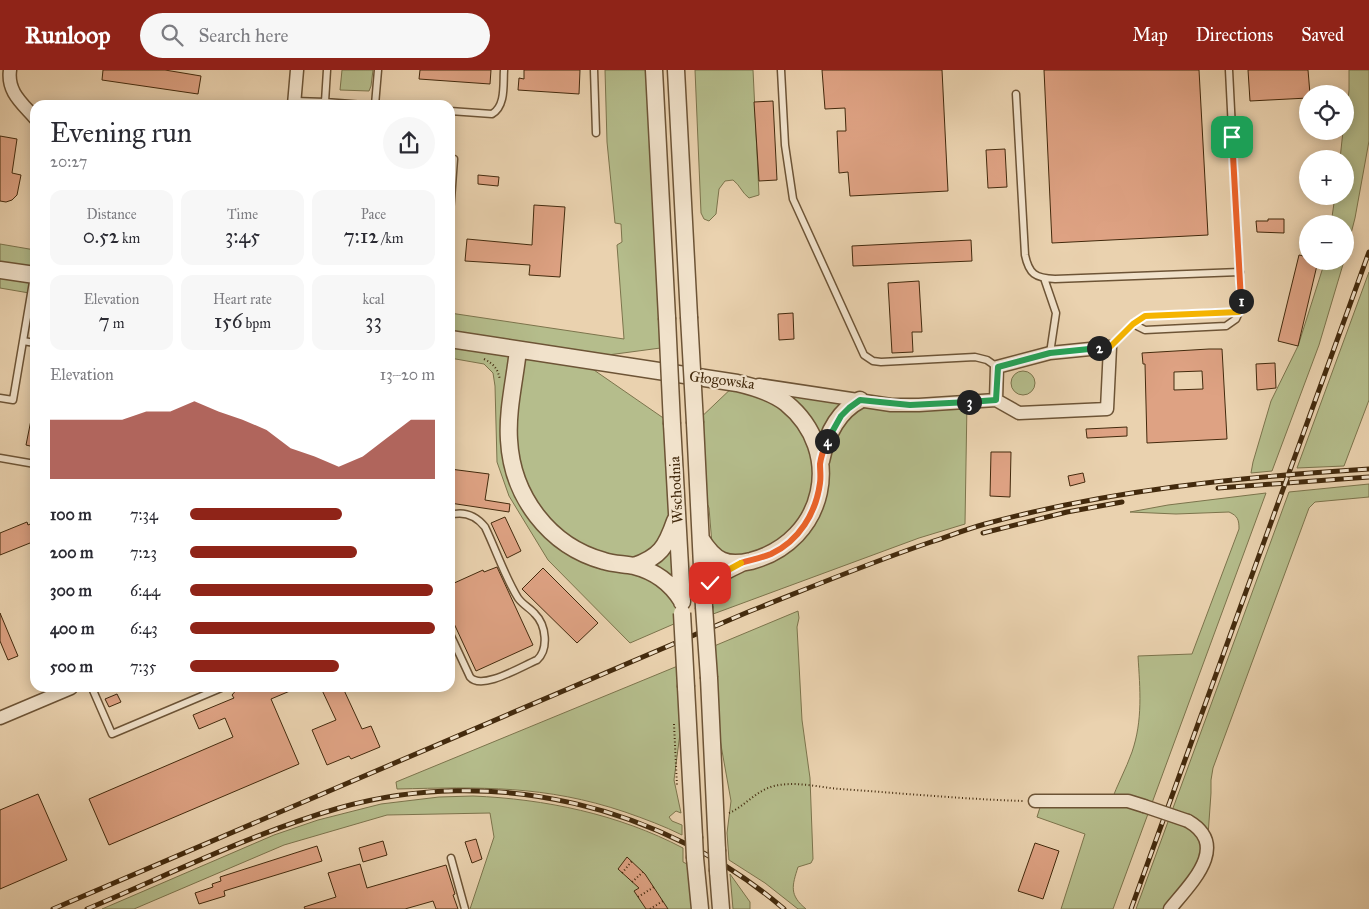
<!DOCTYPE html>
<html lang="en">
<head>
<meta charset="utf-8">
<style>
  :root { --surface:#fff; --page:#f7f7f7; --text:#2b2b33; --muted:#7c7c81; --accent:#8f2418 }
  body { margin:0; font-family:"IM FELL Great Primer",serif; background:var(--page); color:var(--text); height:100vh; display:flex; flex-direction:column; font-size:19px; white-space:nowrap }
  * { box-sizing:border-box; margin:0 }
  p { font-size:16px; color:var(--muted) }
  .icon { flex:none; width:28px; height:28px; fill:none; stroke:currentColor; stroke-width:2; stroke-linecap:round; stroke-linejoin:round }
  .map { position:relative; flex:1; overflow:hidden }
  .details { position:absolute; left:30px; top:30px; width:425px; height:592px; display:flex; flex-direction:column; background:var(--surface); border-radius:15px; box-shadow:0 2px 12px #0003 }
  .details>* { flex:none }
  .fabs { position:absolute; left:1299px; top:15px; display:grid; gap:10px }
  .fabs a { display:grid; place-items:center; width:55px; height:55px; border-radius:50%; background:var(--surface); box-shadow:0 2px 12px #0003; font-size:25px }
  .pin { position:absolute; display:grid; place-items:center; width:42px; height:42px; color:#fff; margin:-21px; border-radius:10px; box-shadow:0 2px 8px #0006 }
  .km { position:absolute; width:25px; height:25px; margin:-12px; border-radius:50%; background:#222; color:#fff; font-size:14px; line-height:25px; text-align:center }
  .round { display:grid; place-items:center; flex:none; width:52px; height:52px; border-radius:26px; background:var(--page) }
  .overview { display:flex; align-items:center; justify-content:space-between; height:85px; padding:0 20px }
  h1 { font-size:28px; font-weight:600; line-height:38px }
  .stats { display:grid; grid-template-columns:repeat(3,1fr); gap:8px; height:85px; padding:5px 20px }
  .stats div { display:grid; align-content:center; border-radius:12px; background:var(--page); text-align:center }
  .stats b { font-size:21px; font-weight:600 }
  .stats small { font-size:14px; font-weight:400 }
  .stats p { font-size:14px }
  .chart { height:140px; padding:10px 20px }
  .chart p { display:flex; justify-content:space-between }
  .chart svg { width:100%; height:90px; margin-top:5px; fill:var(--accent); opacity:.7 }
  ul { padding:0 20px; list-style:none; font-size:16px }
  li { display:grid; grid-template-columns:80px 60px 1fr; align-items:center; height:38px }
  li i { height:12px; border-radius:6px; background:var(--accent) }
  header { display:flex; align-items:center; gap:30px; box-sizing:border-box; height:70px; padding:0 25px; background:var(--accent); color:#fff }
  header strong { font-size:24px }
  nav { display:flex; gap:28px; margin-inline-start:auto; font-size:18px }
  .search { width:350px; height:45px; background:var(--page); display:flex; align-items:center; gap:12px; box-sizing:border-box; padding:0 18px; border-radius:28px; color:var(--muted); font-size:19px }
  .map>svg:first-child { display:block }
  .green { fill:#b5bd8c; stroke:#7c744c }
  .building { fill:#dea283; stroke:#432a0d; fill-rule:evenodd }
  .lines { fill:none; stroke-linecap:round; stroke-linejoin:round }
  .service-casing { stroke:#6d5436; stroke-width:9 }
  .minor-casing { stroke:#6d5436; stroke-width:15 }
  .tertiary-casing { stroke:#6d5436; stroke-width:19 }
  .path { stroke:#432a0d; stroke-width:2; stroke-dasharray:1 2.5; stroke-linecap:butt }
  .service { stroke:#f1e2cb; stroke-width:6 }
  .minor { stroke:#f1e2cb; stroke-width:12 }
  .tertiary { stroke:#f1e2cb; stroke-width:16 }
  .rail-casing { stroke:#432a0d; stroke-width:5 }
  .rail { stroke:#f1e2cb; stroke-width:3; stroke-dasharray:9; stroke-linecap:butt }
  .minor-bridge-casing { stroke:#6d5436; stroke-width:15; stroke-linecap:butt }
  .tertiary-bridge-casing { stroke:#6d5436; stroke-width:19; stroke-linecap:butt }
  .minor-bridge { stroke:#f1e2cb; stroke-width:12 }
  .tertiary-bridge { stroke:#f1e2cb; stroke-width:16 }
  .split-1-casing { stroke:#fff; stroke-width:10 }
  .split-2-casing { stroke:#fff; stroke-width:10 }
  .split-3-casing { stroke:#fff; stroke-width:10 }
  .split-4-casing { stroke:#fff; stroke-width:10 }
  .split-5-casing { stroke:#fff; stroke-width:10 }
  .split-6-casing { stroke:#fff; stroke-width:10 }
  .split-1 { stroke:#f0652b; stroke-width:6 }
  .split-2 { stroke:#f5b400; stroke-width:6 }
  .split-3 { stroke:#22a559; stroke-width:6 }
  .split-4 { stroke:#22a559; stroke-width:6 }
  .split-5 { stroke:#f0652b; stroke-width:6 }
  .split-6 { stroke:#f5b400; stroke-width:6 }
  .labels { text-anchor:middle; stroke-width:4.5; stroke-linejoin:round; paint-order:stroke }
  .street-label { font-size:15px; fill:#432a0d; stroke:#f1e2cb }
</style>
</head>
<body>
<header>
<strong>Runloop</strong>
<div class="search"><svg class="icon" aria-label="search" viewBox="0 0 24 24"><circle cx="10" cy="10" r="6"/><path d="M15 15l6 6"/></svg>Search here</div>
<nav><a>Map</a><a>Directions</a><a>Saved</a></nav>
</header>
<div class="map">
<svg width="1369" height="839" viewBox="0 0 1369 839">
  <rect width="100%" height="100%" fill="#ead2af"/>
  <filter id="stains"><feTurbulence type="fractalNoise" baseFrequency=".004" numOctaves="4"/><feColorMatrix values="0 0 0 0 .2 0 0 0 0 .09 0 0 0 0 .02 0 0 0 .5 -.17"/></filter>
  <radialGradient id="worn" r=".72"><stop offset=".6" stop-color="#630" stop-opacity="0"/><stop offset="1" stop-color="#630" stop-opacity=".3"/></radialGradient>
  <path class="green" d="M342 0H373L371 16 369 21 340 20Z
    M605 0H654L668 277 578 289 672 354 683 550 630 573 548 490 509 426 497 392 495 316 493 303 484 294 450 288V243L624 269 617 175 622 172 621 154 615 153 607 72Z
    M695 0H753L759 125 749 128C742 123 740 115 733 110L725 111 719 119 716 144 709 151 704 149 701 143Z
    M1349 0H1369V71L1355 148 1345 187V154H1331L1335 126H1345V89H1340L1343 61H1345L1349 20Z
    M0 174 35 180V224L0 218Z
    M1325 191H1344L1319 275 1272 401 1251 403 1253 392 1271 331 1298 276Z
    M1369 202V330L1344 396 1297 398Z
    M1011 313a12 12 0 1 1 24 0a12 12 0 1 1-24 0Z
    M737 313 837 326 967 332 965 454 919 468 705 547 704 537 728 491 712 474 709 438 700 417 695 353Z
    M1369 414V427L1315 432 1309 438 1213 698 1211 710V723L1207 780 1170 839H1136L1289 422Z
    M1266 423 1113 839H1061L1085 764 1037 747 1042 731 1111 732C1117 715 1126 699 1132 682 1143 650 1140 619 1138 586L1192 584 1239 459C1239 450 1238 446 1229 442L1176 444 1130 442 1168 435Z
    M798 541 799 548 797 557 802 650 810 708 813 789 811 793 798 797C792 816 789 825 806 839H798L765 813 729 790 727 763 731 731 709 608 707 579Z
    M685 593 686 617 674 710 681 743 676 741 669 747 672 751 682 755V765C664 756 645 749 625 742 545 715 480 717 397 719L396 712Z
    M473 726C545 729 618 744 683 778V792L687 794 694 839H470L494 767 490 743 387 745 284 775 134 839H102L274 765 318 750 381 734 439 727Z
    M730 804 750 832V839H733Z"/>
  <path class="building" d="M103 0H165L201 6 198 24 102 10Z
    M420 0H491L490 14 419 9Z
    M524 0H580L579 24 518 20 519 8 524 9Z
    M822 0H942L948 121 850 126 848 102 839 103 837 61H846L845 38 825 39Z
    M1044 0H1199L1208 165 1052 173Z
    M1248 0H1308L1310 24H1308V28L1250 31Z
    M773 31 777 110 759 111 754 32Z
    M0 66 17 69 12 103 21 105 17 125 12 130 6 132 0 131Z
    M1005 79 1007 117 988 118 986 80Z
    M478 105 499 107 498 116 478 114Z
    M534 135 565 137 560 207 529 205 530 195 465 191 467 169 532 175Z
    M1268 149H1284V163L1257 162 1256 151H1268Z
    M971 170 972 191 853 196 852 176Z
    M1299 185 1308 187V191H1318L1298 276 1278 271Z
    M919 211 922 262H912L913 282 892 283 888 213Z
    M793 243 794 269 779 270 778 244Z
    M1209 279H1222L1227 369 1147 373 1145 294H1143L1142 283ZM1202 301 1203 319 1174 320V302Z
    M1275 293 1276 318 1257 320 1256 294Z
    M31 350H35L34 377 26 375Z
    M1127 357V366L1087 368 1086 359Z
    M991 382H1011L1010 427 990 426Z
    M450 399 489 404 485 430 510 434 509 442 450 433Z
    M1083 403 1085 412 1070 416 1068 406Z
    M505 447 521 481 507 488 491 453Z
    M27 452 28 455 35 452V471L0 485V463Z
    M497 497 533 575 476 601 450 545V518L453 516 452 514 483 500 484 502Z
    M543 498 598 553 577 573 522 519Z
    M0 543 18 586 8 590 0 571Z
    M238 618H246L253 620 259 618H297L271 629 299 694 109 775 89 729 233 667 225 648 199 659 193 645 234 628 232 625Z
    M321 618H343L362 659 371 656 380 677 351 689 349 686 327 695 312 660 336 650Z
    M117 624 121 632 109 637 105 629Z
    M38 724 67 790 0 819V740Z
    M476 769 482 789 472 793 465 772Z
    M383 771 387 785 363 792 359 778Z
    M1035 773 1059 781 1043 829 1018 821Z
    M317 776 322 791 224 821 225 826 199 834 195 823 213 817 212 814 221 811 220 807Z
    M627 787 645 804 668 839H646L634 821 639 818 618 799Z
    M360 794 367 818 446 795 455 824 453 825 458 839H436L433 831 405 839H305L304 837 336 827 328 803Z"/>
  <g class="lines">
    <g class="service-casing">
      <path id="service" d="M594 0 596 63
        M781 0 785 75 793 129 864 285 873 291 881 292 975 287 987 290 997 297
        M1016 24 1025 185C1029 204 1035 208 1055 209L1240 202
        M295 31 325 32 327 0
        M325 32 364 35
        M375 35 378 0
        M450 41 492 44C506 36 503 14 504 0
        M450 143 454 89
        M34 206 23 271 35 273
        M1044 208 1056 243 1050 283
        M1133 254 1145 260 1226 256 1236 249 1241 238 1229 0
        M1110 277 1133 254 1145 246 1239 242
        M0 328 13 330 23 271
        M0 388 35 394
        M450 445C464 441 476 446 485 457 496 480 505 507 518 528 523 535 530 538 535 544 546 555 549 579 537 590 522 596 482 621 470 607L450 564
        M92 618 112 664 221 618
        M451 788 465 839"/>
    </g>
    <g class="minor-casing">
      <path id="minor" d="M10 0C7 22 22 33 35 48
        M294 35 297 0
        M759 315 891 335H919L996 330 1019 343 1107 339 1110 277 1050 283 997 297 996 330
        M0 648 71 618
        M1035 731H1128L1144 736
        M1170 839C1190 814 1231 776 1188 751"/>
    </g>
    <g class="tertiary-casing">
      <path id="tertiary" d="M654 0 667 248
        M676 0 689 247
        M0 200 35 205
        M450 269 737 313C754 317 772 322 786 333 845 381 826 471 751 491 726 497 715 491 701 469
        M518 280C515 309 507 340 509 370 512 426 549 476 604 491 613 494 624 494 634 496 654 501 671 513 682 531
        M695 353 704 537
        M672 354 682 532
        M821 391C826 367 837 342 860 330
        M634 496C660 487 666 477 675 451
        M704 526C707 508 727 500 742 493
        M709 608 717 780
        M686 617 694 767
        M695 788 700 839
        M718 801 721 839"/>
    </g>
    <path class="path" d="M484 289C494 294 498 299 500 310
      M674 654 677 716
      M729 743C745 736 757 720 774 716 795 711 818 717 839 719 900 723 961 729 1023 731
      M622 803 632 791
      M632 812 643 802
      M638 827 654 817
      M650 839 663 831"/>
    <use href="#service" class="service"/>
    <use href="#minor" class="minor"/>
    <use href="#tertiary" class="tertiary"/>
    <g class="rail-casing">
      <path id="rail" d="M1218 418 1369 407
        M983 463 1067 442 1122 432
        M53 839 748 542C809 518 869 493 931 472 949 466 967 459 985 454 1110 420 1239 407 1369 399
        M87 839C170 804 253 763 339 738 493 694 664 736 784 839
        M1131 839 1369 182"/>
    </g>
    <use href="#rail" class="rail"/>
    <g class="minor-bridge-casing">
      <path id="minor-bridge" d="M1144 736 1188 751"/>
    </g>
    <g class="tertiary-bridge-casing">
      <path id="tertiary-bridge" d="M689 247 695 353
        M667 248 672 354
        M704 537 709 608
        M682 543 686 617
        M694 767 695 788
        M717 780 718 801"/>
    </g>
    <use href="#minor-bridge" class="minor-bridge"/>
    <use href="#tertiary-bridge" class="tertiary-bridge"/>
  </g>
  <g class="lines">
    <g class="split-1-casing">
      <path id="split-1" d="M1232 67 1241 231"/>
    </g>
    <g class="split-2-casing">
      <path id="split-2" d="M1099 278 1110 277 1133 254 1145 246 1239 242 1241 231"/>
    </g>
    <g class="split-3-casing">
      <path id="split-3" d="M969 332 996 330 998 297 1050 283 1099 278"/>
    </g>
    <g class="split-4-casing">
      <path id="split-4" d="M827 371 841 346 849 338 860 330 910 335 969 332"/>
    </g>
    <g class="split-5-casing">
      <path id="split-5" d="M741 493C751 490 761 488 771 484 799 471 816 443 820 413 821 407 820 400 820 394 821 387 824 378 827 371"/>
    </g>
    <g class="split-6-casing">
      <path id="split-6" d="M710 513 719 505 741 493"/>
    </g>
    <use href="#split-1" class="split-1"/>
    <use href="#split-2" class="split-2"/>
    <use href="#split-3" class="split-3"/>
    <use href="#split-4" class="split-4"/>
    <use href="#split-5" class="split-5"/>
    <use href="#split-6" class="split-6"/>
  </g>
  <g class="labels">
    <g class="street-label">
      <text transform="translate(722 310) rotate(7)" y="5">Głogowska</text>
      <text transform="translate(676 420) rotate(-93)" y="5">Wschodnia</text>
    </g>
  </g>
  <rect width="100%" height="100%" filter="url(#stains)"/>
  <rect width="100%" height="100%" fill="url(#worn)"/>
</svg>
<div class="fabs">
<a><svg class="icon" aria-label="locate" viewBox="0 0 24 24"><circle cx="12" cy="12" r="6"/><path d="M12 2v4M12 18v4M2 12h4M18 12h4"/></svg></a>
<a>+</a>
<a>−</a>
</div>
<div class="pin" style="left:1232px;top:67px;background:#1e9e55"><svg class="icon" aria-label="arrive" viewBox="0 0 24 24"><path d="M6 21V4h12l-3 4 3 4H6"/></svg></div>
<div class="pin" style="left:710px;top:513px;background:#d93025"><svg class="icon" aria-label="check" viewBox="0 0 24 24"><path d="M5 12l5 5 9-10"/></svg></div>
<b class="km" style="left:1241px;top:231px">1</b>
<b class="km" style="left:1099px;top:278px">2</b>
<b class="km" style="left:969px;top:332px">3</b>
<b class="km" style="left:827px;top:371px">4</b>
<section class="details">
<div class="overview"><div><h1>Evening run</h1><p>20:27</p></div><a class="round"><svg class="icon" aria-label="share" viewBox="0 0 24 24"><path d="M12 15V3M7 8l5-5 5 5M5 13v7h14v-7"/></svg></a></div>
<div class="stats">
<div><p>Distance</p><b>0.52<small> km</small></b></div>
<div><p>Time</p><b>3:45</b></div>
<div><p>Pace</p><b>7:12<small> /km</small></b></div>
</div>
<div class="stats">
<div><p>Elevation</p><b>7<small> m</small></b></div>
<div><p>Heart rate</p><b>156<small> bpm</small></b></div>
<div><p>kcal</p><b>33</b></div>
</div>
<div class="chart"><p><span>Elevation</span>13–20 m</p>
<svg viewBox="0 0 160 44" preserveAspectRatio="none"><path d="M0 44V15L10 15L20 15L30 15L40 11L50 11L60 6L70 11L80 15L90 20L100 29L110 33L120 38L130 33L140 24L150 15L160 15V44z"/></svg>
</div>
<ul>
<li><b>100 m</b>7:34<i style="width:62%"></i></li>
<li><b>200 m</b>7:23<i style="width:68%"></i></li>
<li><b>300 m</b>6:44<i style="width:99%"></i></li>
<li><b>400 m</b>6:43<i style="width:100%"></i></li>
<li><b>500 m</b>7:35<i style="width:61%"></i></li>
</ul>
</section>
</div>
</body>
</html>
